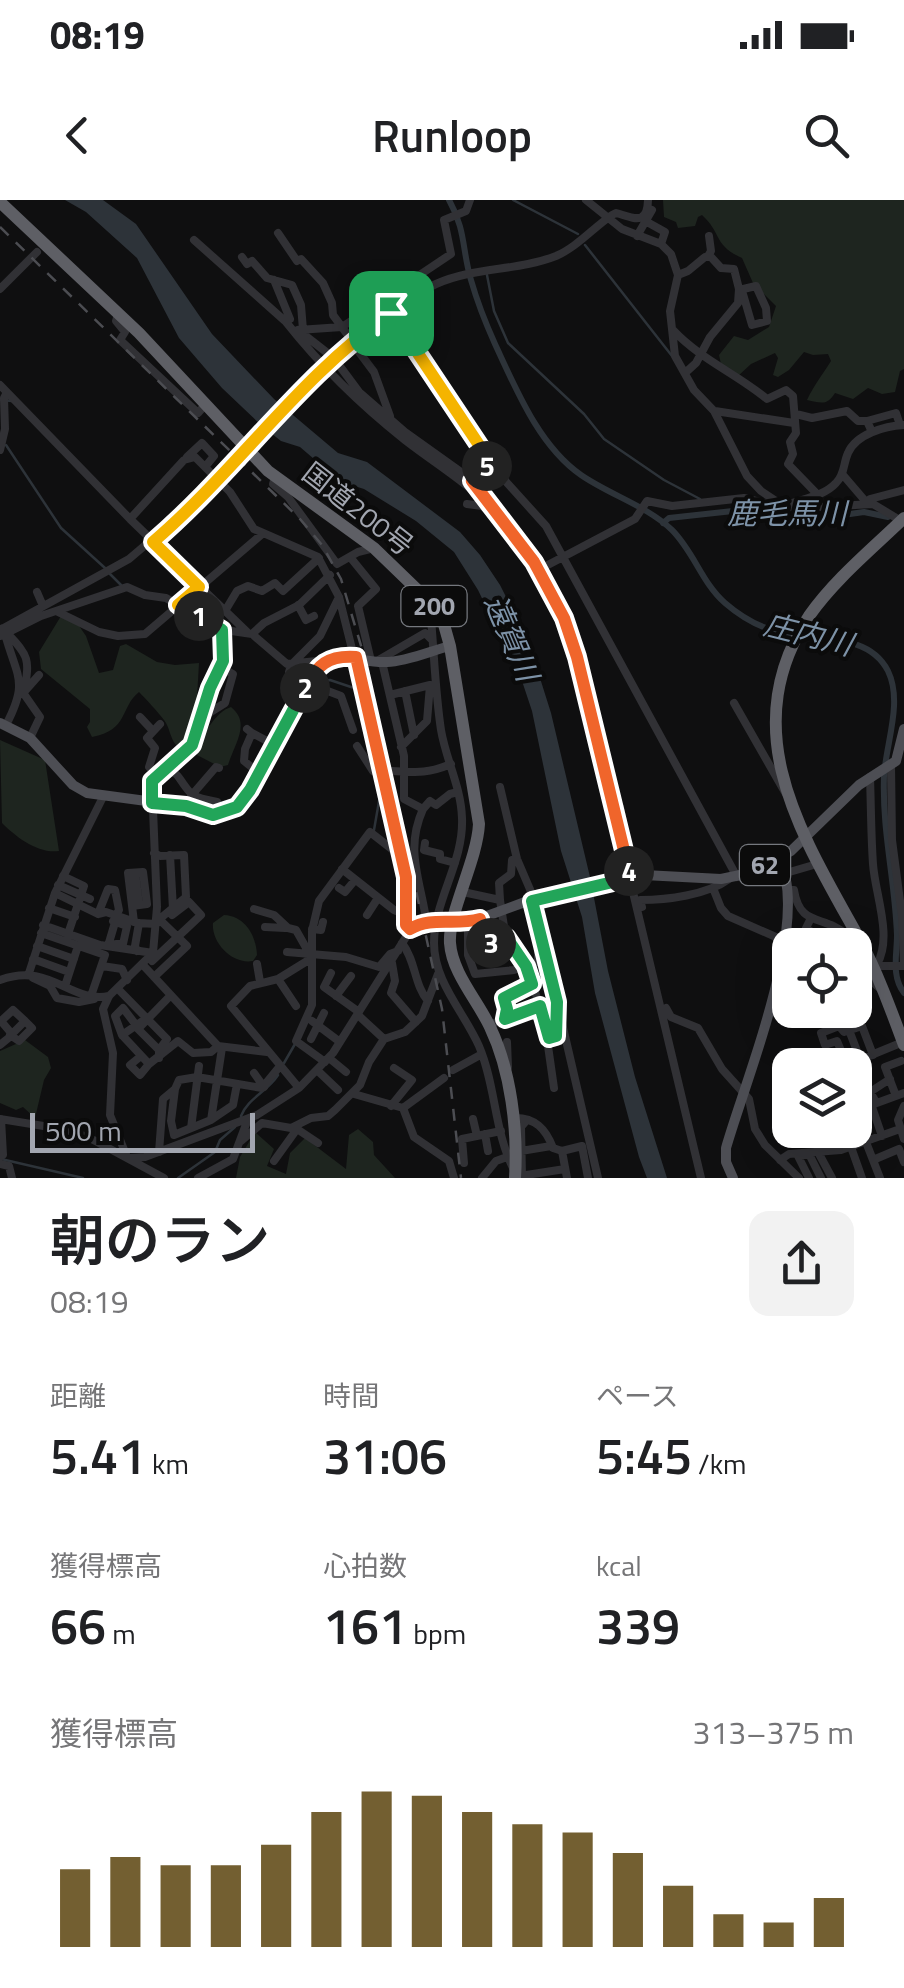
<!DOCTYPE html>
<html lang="ja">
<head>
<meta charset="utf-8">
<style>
  :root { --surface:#fff; --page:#f2f2f2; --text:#202124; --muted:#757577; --accent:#735f31 }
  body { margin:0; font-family:"Titillium Web","Noto Sans JP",sans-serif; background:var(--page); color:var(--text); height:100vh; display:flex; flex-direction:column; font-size:38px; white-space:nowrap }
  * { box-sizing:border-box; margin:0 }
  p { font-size:32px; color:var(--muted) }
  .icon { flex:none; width:55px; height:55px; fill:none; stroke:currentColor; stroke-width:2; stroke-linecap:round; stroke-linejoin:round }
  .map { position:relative; height:978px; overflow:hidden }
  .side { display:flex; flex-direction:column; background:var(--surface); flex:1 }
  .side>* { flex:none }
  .fabs { position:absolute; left:772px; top:728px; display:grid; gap:20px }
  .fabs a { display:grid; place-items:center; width:100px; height:100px; border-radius:20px; background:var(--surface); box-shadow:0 10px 40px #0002; font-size:50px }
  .scale { position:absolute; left:30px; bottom:25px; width:225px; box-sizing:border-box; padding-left:10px; border:5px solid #a2a6b0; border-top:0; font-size:28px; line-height:35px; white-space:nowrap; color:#a2a6b0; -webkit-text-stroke:8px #0b0b0b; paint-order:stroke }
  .pin { position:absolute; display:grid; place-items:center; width:85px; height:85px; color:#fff; margin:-42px; border-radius:20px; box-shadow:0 5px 15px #0006 }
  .km { position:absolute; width:50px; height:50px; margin:-25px; border-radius:50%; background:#222; color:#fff; font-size:28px; line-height:50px; text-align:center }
  .round { display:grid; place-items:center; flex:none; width:105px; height:105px; border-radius:20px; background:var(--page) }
  .head { display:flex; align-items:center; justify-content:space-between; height:170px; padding:0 50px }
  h1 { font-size:55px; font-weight:600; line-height:75px }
  .figures { display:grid; grid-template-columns:repeat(3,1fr); gap:15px; height:170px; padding:10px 50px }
  .figures div { display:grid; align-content:center }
  .figures b { font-size:50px; font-weight:600 }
  .figures small { font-size:28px; font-weight:400 }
  .figures p { font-size:28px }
  .chart { height:280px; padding:20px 50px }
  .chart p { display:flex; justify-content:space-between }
  .chart svg { width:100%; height:180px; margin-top:10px; stroke:var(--accent); stroke-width:6 }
  .status { display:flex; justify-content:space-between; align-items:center; height:70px; padding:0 50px; background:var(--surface); direction:ltr }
  .status svg { height:28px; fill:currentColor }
  header { display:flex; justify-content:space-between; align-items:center; height:130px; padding:0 50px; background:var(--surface); font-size:45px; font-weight:600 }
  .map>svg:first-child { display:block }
  .green { fill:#1e251f }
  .water { fill:#2d3339 }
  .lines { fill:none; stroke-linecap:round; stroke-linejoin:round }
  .stream { stroke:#2d3339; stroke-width:2.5 }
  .river { stroke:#2d3339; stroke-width:6 }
  .minor { stroke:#313135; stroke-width:8 }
  .major { stroke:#4d4e54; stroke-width:10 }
  .highway { stroke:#5e5f65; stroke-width:12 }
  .rail { stroke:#4c4d52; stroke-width:2.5; stroke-dasharray:12 10; stroke-linecap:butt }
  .minor-bridge { stroke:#313135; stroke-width:8 }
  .split-1-casing { stroke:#fff; stroke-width:20 }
  .split-2-casing { stroke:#fff; stroke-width:20 }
  .split-3-casing { stroke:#fff; stroke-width:20 }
  .split-4-casing { stroke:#fff; stroke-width:20 }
  .split-5-casing { stroke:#fff; stroke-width:20 }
  .split-6-casing { stroke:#fff; stroke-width:20 }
  .split-1 { stroke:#f5b400; stroke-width:12 }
  .split-2 { stroke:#22a559; stroke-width:12 }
  .split-3 { stroke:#f0652b; stroke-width:12 }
  .split-4 { stroke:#22a559; stroke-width:12 }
  .split-5 { stroke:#f0652b; stroke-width:12 }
  .split-6 { stroke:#f5b400; stroke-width:12 }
  .labels { text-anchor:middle; stroke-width:8; stroke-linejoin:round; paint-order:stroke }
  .shield { fill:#0b0b0b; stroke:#75787e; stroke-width:2.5 }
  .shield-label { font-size:25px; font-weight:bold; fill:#a2a6b0 }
  .street-label { font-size:28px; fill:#a2a6b0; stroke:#0b0b0b }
  .water-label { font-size:30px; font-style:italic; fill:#7d92a7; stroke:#0b0b0b }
</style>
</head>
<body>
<div class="status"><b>08:19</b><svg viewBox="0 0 49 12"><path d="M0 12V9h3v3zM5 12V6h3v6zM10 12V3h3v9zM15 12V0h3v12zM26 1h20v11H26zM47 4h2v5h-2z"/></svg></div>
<header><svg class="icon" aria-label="back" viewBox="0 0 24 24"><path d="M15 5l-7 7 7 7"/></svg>Runloop<svg class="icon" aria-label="search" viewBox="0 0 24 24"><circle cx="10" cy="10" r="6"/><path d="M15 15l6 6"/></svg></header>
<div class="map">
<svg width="904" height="978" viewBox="0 0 904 978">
  <rect width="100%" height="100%" fill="#0f0f10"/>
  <path class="green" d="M663 0H904V169L900 171 895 192 882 194 868 188 853 199 835 193C827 206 821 203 807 200 814 185 823 174 831 161L828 154 813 155 804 152 789 170 778 177 773 175 778 158 775 153 751 164 738 176 721 164 719 155 734 136 748 140 769 127 776 106 753 83 742 58C713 45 722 33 702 15L698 17 695 26 678 28 676 22 664 17Z
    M61 416 73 417 86 436 99 473 113 470 120 446 126 444 157 462 175 465 199 463 197 498 185 542 176 545C170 538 170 528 164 520 157 511 147 500 139 492 120 507 129 530 92 537L87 527 90 522V509L41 469 39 452Z
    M231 507C251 523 235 543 228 565L220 567 197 555 195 548C205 534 215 512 231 507Z
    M0 540 45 560 59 651C38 654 16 637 2 623Z
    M224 715C245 716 256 735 257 755L253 761C233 765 211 743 213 723Z
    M25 840 48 857 51 868 44 880 35 918 23 907 16 910 0 903V851Z
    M358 929 373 942 374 955 395 978H236L240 957 255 932 274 949 267 966 286 974 290 953 305 938 346 969 349 935Z"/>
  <path class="water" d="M65 0H103L136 24 212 134 274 199 338 253 367 262 460 332 480 355 500 385 528 440 551 513 590 677 608 771 635 877 667 978H647L639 957 595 793 582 717 561 651 532 511 522 481 478 390 454 352 416 321 364 289 335 280 315 265 314 259 300 247 281 241 262 226 222 188 179 138 137 58 86 12Z"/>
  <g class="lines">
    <path class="stream" d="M513 0 578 34
      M585 45 672 156
      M487 75 494 111 508 143 584 214 604 239 664 280 700 299
      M0 200 12 201
      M6 245 61 328 105 368
      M110 374 122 386
      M315 482 330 480 360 490
      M374 630 382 584
      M284 863 295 844
      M241 916C247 899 268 891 278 875
      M1 959 83 978
      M178 978 215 952 220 940 235 927"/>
    <path class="river" d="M449 0C466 30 462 50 471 80 477 101 486 124 495 144 516 189 539 246 581 275 610 295 647 306 672 330 694 352 702 383 725 403 740 416 759 427 778 432 814 442 868 431 888 471 903 502 886 543 884 576 882 632 895 680 897 735 897 755 891 776 904 793
      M663 323 669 318 742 310 790 317 822 318 864 312 888 317"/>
    <path class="minor" d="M586 0 622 29 661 44 671 54 678 75 670 111 675 156 694 190 714 211 747 276 761 291 776 301 801 308 873 304 903 322
      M647 22 665 32 661 44
      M278 33 297 61 301 59 323 83 332 103 333 115 350 138
      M637 36 652 10
      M194 40 285 121
      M708 56 711 51 709 36
      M242 57 247 64 252 61 267 78 292 85 301 105 303 130
      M678 75 688 71 705 57H711L721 68 734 69 739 89 738 103 710 137 696 163 685 173
      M274 80 290 119
      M0 89 37 52
      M739 90 756 86 766 108 767 121 752 125 743 94
      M383 100 500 275 546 326 737 677
      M118 114 116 121 125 132 120 140 198 213 205 205
      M288 117 286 122C320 165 362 206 405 240 436 264 468 283 495 311 533 353 561 403 577 457L701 978
      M298 130 342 127 451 54 444 20 466 11 470 0
      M298 130 330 155
      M673 130C700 159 737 174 767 199L786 190 793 196 796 233 790 242 793 254 788 264 818 295
      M353 144 374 172 390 216
      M336 161 359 192 405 232 461 272 480 292
      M0 185 130 319 247 432
      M715 211 794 223
      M796 214 812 218 847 211 858 221H867L872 232
      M867 221 896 213 900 225
      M0 250 5 229 4 198 7 192
      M244 251C302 191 358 120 436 84 473 67 518 71 556 56 577 47 593 28 612 15L616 13C634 18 647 26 648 0
      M187 257 202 243 214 256 205 267
      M843 275 867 303 870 299 904 290
      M275 277 273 284 288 297 337 364 358 352 374 348
      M471 281 491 263
      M792 303C807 298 825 295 836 283 845 274 843 264 848 253 856 234 885 226 904 225
      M467 304 482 306 491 313
      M130 319 184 260 195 257 230 292 254 329 318 357 339 397 354 457
      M521 338 545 370
      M350 357 376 389 358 406 371 461
      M544 367 635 319 647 301 672 306 744 298 790 309
      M37 392 43 406
      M298 405 306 420 314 416
      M430 408C434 449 435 490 441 530 446 560 461 587 462 618 464 662 434 700 434 743 434 782 464 812 479 846 496 886 494 932 514 970
      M225 411 237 391 248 386 262 391 275 383 283 391 319 358
      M58 412 99 432 118 436 145 434 261 335
      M3 428 5 434 41 416 127 387 145 395 166 398 218 429 252 434 287 464 327 460
      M0 430 129 359 196 302
      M7 433C31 458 29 460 24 494L40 517 30 538
      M252 434 264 423 299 405 330 375
      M0 436 5 434C17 478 29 481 6 525
      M356 457 406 677V723L411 729
      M377 461 425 433 431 439
      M382 462 404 556V599L423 609C406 647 418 674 425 713
      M291 465 289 472 296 479 341 496 353 530
      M291 465 320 436 339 397
      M405 491 414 535
      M24 492 39 475
      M390 495 430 485 427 521 401 547
      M734 503 786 594
      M202 513H209L225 503 233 474 221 468
      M140 517 153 531
      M247 529 252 533 245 549 244 561 259 573
      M252 533 267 541 279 535
      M357 546 373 571C408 569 417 578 451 564
      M173 564C175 581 171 566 180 579 194 600 193 596 217 602
      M891 565 892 640 902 716 904 765
      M158 575 149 567 155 548 147 538 160 524
      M870 577C871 606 871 635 873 664 875 694 893 737 877 764
      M500 587 517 659 532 694 598 978
      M191 596 216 567 219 568
      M620 607 626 637
      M423 609 430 601 436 605 450 594 458 592
      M425 643 424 650 440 654V659L455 663
      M170 655 173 709
      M342 669 394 710 406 715
      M135 673 139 705
      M786 673 817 664
      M63 676 84 686 67 737
      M58 685 90 699
      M339 688 345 692 355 680
      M713 688 721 708 728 716 794 745
      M790 690H794C800 728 824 714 847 735 864 751 860 776 881 789
      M463 692 500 700 505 733 526 766 544 818 554 888
      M55 693 98 714 106 712 138 723 156 724
      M500 700 499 683 511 674 512 660 517 659
      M132 706 147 704 143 672 128 673 134 722
      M642 707 640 700C667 700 707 695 729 679
      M49 708 75 717
      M254 709 274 715 288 728 296 730 309 753
      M98 714 108 689 115 690 119 710 116 715
      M367 715 378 698
      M811 718 806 728 824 740 822 745
      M113 721 127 726 123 744H116
      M468 722V755L475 774 514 770 538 762V742
      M43 725 100 745 153 753
      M265 727 285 728
      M312 729 321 730 323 722
      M41 733 105 755 91 796
      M482 740 490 743 507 738
      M402 743C416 761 414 785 428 801
      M37 746 74 759
      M108 746 116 719
      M468 747H481L480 719
      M137 751 135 746 139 723
      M287 752 346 757 379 767 390 754 398 751
      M33 759 69 772
      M152 761 201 715 189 702 172 715
      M392 763 395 781 391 793 416 822
      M257 764 260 782
      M143 765 218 846 267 852
      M102 766 122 769 127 780
      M874 766H904
      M29 773 55 693 103 597
      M331 773 324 787 359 812
      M154 777 187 746 162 722H156L186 697 184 655 160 656 154 653
      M33 778 50 786 57 798 79 802 94 799
      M278 779 296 806
      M0 780C49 761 71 804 109 796
      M65 786 78 746
      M118 789 167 839 159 850V858
      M336 796 351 776
      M666 808 671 817 698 828 722 869 749 899 755 929 765 945 799 978
      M769 814 783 799 790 770
      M358 815 384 839
      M147 818 122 835 149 864 178 841 193 853 211 852 218 846
      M505 819 507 809 503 798 532 784
      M312 821 340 842
      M489 825 540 806
      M849 830 860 859
      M10 835 19 841 32 828 25 821
      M122 835 115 816 123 808 136 825
      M311 839 324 813
      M507 842 508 867
      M0 845 11 836 12 834 25 821 13 810 1 821 12 834
      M159 850 138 829 171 795
      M141 856 130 865 140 875 149 864
      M329 858 346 872
      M325 862 296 841 312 805V731L319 701 370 632 402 657
      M847 865 837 841 825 845 821 833 839 826 844 832 862 826 873 855
      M847 865 903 842
      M453 870 482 854
      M318 871 338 890
      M254 873 264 887
      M299 888 231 806 250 786 278 779 312 758
      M175 889 171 921 174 935 211 920 222 848
      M354 894 403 908 414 937 449 961 454 978
      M896 896 885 867 901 861
      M876 902 870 892 890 879
      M871 904 882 936
      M391 906 412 880 394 868
      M904 906 898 920 904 939
      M403 908 444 878
      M855 911 904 893
      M855 914 880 978
      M513 918C535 917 546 929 553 948L562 951 567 978
      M0 919 62 929 88 937 164 978
      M473 919 477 936
      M211 920 233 905 237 884
      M294 927 318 943
      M191 928 199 866
      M847 930 853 946
      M485 934 488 951
      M241 941 262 923 291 928 311 918 328 916 335 910 360 885 369 862 384 839 405 832 422 816 438 774
      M851 947 862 978
      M521 951 551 946
      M562 951 582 946 588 978
      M159 952 163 899 175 889 179 880 197 877 262 888 280 866
      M818 952 832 978
      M0 957 3 955 1 919
      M127 957 110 915 113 853 103 809 109 796 153 753 157 707 152 585 158 575 185 555 192 545 210 488 222 467V429
      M129 958 145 957 257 915 299 888 333 853 411 729 429 721 453 724
      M780 960 789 954 841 950 900 929
      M873 960 899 949 904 962
      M274 961 297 929
      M464 963 462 939 501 931
      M0 964 9 966 12 978
      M520 976 565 969
      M522 976 521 927 527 920
      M198 978 233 959 248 919
      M482 978 496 961 507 957
      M809 978 798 956 809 954 821 978"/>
    <path class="major" d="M0 523 30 538 73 585 87 593 176 605 213 615 231 611 243 601 313 473C335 445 359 464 387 462 408 461 430 451 450 446
      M453 724 476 720 525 702 644 675 721 679 745 674 791 651 859 585 896 561 904 529
      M733 978 726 962V948C745 881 812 720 779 659"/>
    <path class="highway" d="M0 2 139 133 268 271 374 348 431 403 443 421 450 446 479 624C477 661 448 713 450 743 452 773 478 801 490 827 511 871 518 930 515 978
      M904 318C872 349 835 379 809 416 733 531 803 637 860 740 878 774 891 810 904 845"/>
    <path class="rail" d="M0 27 300 319 322 345 341 379 365 459 442 809 461 978"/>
    <path class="minor-bridge" d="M196 302 241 255"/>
  </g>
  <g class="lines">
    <g class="split-1-casing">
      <path id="split-1" d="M199 416 178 405 199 387 153 342C237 270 300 176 391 113"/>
    </g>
    <g class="split-2-casing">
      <path id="split-2" d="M199 416 222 430 223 461 210 488 192 545 152 581V603L186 606 213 615 237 607 250 590 305 488"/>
    </g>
    <g class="split-3-casing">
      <path id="split-3" d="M305 488C317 465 328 455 356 457L406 677V725L410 729C433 716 453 726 480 719L482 740 491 743"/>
    </g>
    <g class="split-4-casing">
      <path id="split-4" d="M491 743 507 738 526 766 532 784 504 798 507 809 505 819 540 806 549 838 556 836 557 802 532 701 630 678 629 671"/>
    </g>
    <g class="split-5-casing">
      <path id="split-5" d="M487 266 472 281 534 362 564 418 577 457 629 671"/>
    </g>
    <g class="split-6-casing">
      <path id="split-6" d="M391 113 491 263 487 266"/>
    </g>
    <use href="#split-1" class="split-1"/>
    <use href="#split-2" class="split-2"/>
    <use href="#split-3" class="split-3"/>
    <use href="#split-4" class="split-4"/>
    <use href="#split-5" class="split-5"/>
    <use href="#split-6" class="split-6"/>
  </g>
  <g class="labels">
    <g class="shield">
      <rect x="401.5" y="386" width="65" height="40" rx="8"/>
      <rect x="740" y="645" width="50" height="40" rx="8"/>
    </g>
    <g class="shield-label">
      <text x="434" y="415">200</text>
      <text x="765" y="674">62</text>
    </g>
    <g class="street-label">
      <text transform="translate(358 309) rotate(38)" y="10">国道200号</text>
    </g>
    <g class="water-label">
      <text x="787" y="324">鹿毛馬川</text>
      <text transform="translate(808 435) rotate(14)" y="10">庄内川</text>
      <text transform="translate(511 438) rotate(67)" y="10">遠賀川</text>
    </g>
  </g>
</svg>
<div class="fabs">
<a><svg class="icon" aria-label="locate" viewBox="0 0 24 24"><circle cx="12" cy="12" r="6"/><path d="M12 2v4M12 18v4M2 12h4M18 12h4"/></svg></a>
<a><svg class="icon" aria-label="layers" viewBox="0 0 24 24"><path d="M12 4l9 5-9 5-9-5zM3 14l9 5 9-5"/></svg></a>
</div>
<div class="scale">500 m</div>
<div class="pin" style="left:391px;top:113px;background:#1e9e55"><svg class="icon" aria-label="arrive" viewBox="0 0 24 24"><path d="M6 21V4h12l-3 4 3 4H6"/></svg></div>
<b class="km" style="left:199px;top:416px">1</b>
<b class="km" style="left:305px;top:488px">2</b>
<b class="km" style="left:491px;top:743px">3</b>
<b class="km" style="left:629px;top:671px">4</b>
<b class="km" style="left:487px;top:266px">5</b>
</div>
<section class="side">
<div class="head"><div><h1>朝のラン</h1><p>08:19</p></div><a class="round"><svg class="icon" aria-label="share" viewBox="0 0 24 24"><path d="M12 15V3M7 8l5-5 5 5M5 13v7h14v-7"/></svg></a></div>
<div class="figures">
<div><p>距離</p><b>5.41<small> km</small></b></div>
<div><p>時間</p><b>31:06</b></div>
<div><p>ペース</p><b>5:45<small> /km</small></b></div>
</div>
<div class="figures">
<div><p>獲得標高</p><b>66<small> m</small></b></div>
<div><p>心拍数</p><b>161<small> bpm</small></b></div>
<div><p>kcal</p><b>339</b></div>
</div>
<div class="chart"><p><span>獲得標高</span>313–375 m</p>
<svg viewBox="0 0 160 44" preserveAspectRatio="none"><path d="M5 44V25M15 44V22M25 44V24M35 44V24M45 44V19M55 44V11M65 44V6M75 44V7M85 44V11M95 44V14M105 44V16M115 44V21M125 44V29M135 44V36M145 44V38M155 44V32"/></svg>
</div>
</section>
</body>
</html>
